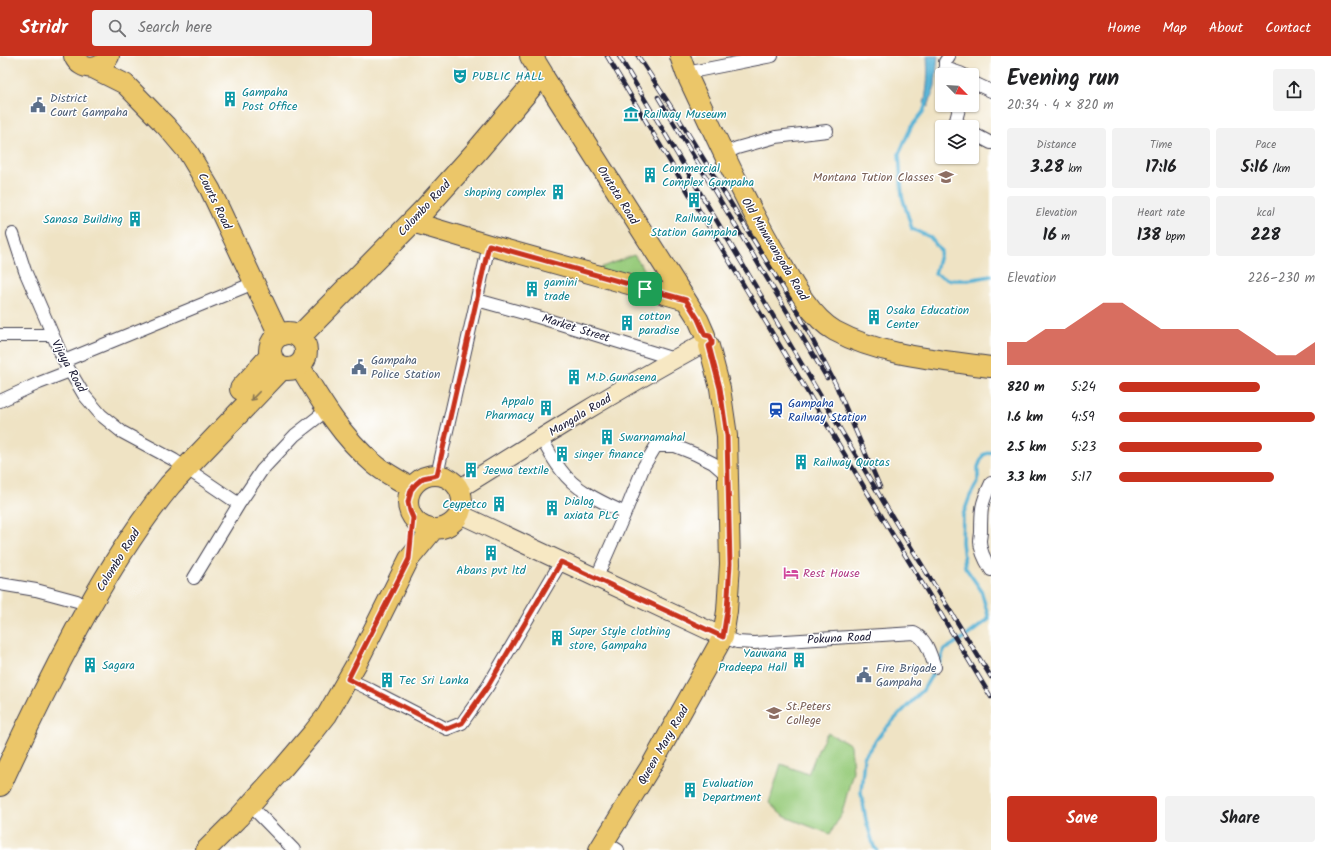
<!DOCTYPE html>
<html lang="en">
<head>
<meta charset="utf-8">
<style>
  :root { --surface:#fff; --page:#f2f2f2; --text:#202124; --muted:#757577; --accent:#c8321e }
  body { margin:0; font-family:Kalam,sans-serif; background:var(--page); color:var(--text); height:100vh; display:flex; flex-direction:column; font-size:15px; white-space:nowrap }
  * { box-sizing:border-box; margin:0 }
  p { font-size:13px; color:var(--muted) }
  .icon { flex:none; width:22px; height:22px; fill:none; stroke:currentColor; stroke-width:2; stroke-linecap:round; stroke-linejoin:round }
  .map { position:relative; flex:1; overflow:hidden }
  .details { display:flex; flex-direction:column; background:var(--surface); width:340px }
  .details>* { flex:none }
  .needle { width:26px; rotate:114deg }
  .tools { position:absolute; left:935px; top:12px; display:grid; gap:8px }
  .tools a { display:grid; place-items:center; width:44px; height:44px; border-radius:4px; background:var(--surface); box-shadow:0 1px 3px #0004; font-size:20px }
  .pin { position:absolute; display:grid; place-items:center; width:34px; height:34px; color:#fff; margin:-17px; border-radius:8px; box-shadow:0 2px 6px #0006 }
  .round { display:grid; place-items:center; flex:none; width:42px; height:42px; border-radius:4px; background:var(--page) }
  .headline { display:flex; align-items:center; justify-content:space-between; height:68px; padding:0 16px }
  h1 { font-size:22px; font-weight:700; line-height:30px }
  .metrics { display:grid; grid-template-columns:repeat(3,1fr); gap:6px; height:68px; padding:4px 16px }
  .metrics div { display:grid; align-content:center; border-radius:4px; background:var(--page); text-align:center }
  .metrics b { font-size:17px; font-weight:700 }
  .metrics small { font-size:11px; font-weight:400 }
  .metrics p { font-size:11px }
  .chart { height:112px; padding:8px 16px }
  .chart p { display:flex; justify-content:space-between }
  .chart svg { width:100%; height:72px; margin-top:4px; fill:var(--accent); opacity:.7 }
  .button { display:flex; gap:8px; margin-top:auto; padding:8px 16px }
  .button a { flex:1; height:46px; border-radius:4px; background:var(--accent); color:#fff; font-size:16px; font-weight:700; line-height:46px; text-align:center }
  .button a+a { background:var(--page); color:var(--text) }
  ul { padding:0 16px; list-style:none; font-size:13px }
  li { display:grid; grid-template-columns:64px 48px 1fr; align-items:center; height:30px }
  li i { height:10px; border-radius:5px; background:var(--accent) }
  header { display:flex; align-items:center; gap:24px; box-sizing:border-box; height:56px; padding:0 20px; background:var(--accent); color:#fff }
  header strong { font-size:19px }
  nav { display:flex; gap:22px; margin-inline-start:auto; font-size:14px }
  .search { width:280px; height:36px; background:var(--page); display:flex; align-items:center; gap:10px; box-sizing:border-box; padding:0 14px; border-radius:4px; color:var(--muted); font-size:15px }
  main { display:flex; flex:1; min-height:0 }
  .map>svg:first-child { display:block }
  .green { fill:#99cc7d; stroke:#5e775c }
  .water { fill:#57b2d5; stroke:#3c6a88 }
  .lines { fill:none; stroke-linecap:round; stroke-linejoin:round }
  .stream { stroke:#57b2d5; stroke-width:3.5 }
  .street-casing { stroke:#413f50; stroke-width:14 }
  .secondary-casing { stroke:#413f50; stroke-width:20 }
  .primary-casing { stroke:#413f50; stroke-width:22 }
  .highway-casing { stroke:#413f50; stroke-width:24 }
  .street { stroke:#fff; stroke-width:12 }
  .secondary { stroke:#f7e8c3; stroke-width:18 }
  .primary { stroke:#ebc669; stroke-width:20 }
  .highway { stroke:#ebc669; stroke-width:22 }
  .rail-casing { stroke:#22223b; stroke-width:4.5 }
  .rail { stroke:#fff; stroke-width:3; stroke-dasharray:9; stroke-linecap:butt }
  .oneway { stroke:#867452 }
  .route-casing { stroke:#fff; stroke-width:8 }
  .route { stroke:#c8321e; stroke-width:5 }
  .labels { text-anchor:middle; stroke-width:3; stroke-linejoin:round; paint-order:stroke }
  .culture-label { font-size:12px; fill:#0d838f; stroke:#fff; text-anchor:start }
  .service-label { font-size:12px; fill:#4e5e75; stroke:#fff; text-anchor:start }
  .education-label { font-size:12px; fill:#785e54; stroke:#fff; text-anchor:end }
  .street-label { font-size:12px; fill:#22223b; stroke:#fff }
  .transit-label { font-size:12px; fill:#164399; stroke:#fff; text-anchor:start }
  .hotel-label { font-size:12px; fill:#b23c85; stroke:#fff; text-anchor:start }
</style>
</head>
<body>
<header>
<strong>Stridr</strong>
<div class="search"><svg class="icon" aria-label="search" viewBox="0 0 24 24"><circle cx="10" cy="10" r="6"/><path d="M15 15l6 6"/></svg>Search here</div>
<nav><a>Home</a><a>Map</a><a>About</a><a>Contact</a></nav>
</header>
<main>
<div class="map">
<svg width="991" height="794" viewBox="0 0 991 794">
  <rect width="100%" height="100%" fill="#fff"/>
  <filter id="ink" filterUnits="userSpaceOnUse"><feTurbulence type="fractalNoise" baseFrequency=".025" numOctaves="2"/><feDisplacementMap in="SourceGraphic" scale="8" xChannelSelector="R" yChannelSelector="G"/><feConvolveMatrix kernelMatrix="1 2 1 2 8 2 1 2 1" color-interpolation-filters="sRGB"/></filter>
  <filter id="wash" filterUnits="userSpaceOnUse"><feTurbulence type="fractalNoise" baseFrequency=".012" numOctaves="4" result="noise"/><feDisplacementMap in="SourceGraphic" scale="16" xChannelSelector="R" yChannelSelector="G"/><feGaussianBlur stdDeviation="0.9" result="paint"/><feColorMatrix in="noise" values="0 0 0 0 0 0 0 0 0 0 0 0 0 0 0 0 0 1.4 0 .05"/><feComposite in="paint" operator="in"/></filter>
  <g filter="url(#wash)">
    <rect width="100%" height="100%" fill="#efe3c4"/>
    <path class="green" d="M634 199 659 234 594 214Z
      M827 677 843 684 851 689 853 715 842 757 830 778 783 760 769 747 781 708 808 718 819 692Z"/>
    <path class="water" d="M927 0H938L935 30 928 51 924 47C928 31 928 16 927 0Z"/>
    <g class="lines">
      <path class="stream" d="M927 45 923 56 911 71 899 98 902 140 912 173 930 181 941 195 935 218 950 224H968L991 220
        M877 794 874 791 866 764 861 736 864 701 882 676 923 634 940 605 944 594 968 579 989 563 981 534 965 511 962 486 963 459 970 440 978 425V411L983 399 991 396"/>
    </g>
  </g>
  <g filter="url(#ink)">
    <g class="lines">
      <g class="street-casing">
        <path id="street" d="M949 0 945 6V11C950 15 958 15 964 19
          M686 17 772 0
          M972 26 991 35
          M960 49 956 64 962 71
          M972 77 991 87
          M723 98 737 92 776 81 827 75
          M13 178 25 215 64 305 84 339 101 359 122 376 174 404 239 448
          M477 244 538 261 674 303
          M0 279H52
          M64 305 254 227
          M0 345 39 327 70 315
          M541 382C547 392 553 404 561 414 576 435 602 446 625 457
          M437 419 489 189
          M991 427C981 448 981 453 981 476 981 479 980 482 980 485 980 495 986 506 991 514
          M194 522 239 448 262 414 295 379 327 354
          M596 523 625 457 644 410 656 390H675L695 398 713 407 728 420
          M0 528 36 534 77 545
          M723 581 737 586 754 587 914 577C927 583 930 598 935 611
          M348 623 371 634 447 673 462 667 488 630 561 506
          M250 749 294 794
          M605 786 618 794"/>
      </g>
      <g class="secondary-casing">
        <path id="secondary" d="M459 433C539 383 619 333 702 288
          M460 458 723 581"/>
      </g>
      <g class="primary-casing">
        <path id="primary" d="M74 0C81 16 101 15 109 0
          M680 0 686 17C716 81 745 146 781 207 794 230 812 262 835 275 881 300 940 304 991 311
          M93 12 125 28 166 70 188 96 210 133 279 279
          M542 18 686 244 698 263 705 279
          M412 166 489 189 686 244
          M299 309C320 344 341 380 373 407 384 417 400 424 412 432
          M408 446a27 27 0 1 1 54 0a27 27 0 1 1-54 0Z
          M206 794 239 761 283 712 312 678 327 659 358 605 409 503 433 474
          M599 794 651 710 723 581 727 555 730 508 727 380 720 332 709 290"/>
      </g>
      <g class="highway-casing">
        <path id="highway" d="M270 295a18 18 0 1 1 36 0a18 18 0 1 1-36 0Z
          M299 281 423 155 476 96 542 18 531 0
          M241 333 271 300
          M0 729C24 676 50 623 78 571 105 521 134 473 170 429L282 312"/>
      </g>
      <use href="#street" class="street"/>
      <use href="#secondary" class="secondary"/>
      <use href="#primary" class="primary"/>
      <use href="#highway" class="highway"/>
      <g class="rail-casing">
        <path id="rail" d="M607 0 879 456 991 641
          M619 0 893 462 991 621
          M638 0 679 63 799 258 835 327 880 431
          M658 41 827 322"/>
      </g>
      <use href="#rail" class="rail"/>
    </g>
    <defs><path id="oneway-shaft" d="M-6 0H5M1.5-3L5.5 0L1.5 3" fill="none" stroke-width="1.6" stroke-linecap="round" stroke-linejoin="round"/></defs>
    <use class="oneway" href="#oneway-shaft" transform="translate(255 340) rotate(134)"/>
  </g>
  <g class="lines" filter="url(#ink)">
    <g class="route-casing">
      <path id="route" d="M489 189 686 244 698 263 705 279 710 280 712 284V288L709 290 720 332 727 380 730 508 727 555 723 581 561 506 488 630 462 667 447 673 371 634 348 623 409 503 413 462 410 455 408 446 411 434 416 428 423 422 437 419Z"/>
    </g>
    <use href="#route" class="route"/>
  </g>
  <defs>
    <g id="theatre-bare" transform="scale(1.2)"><path d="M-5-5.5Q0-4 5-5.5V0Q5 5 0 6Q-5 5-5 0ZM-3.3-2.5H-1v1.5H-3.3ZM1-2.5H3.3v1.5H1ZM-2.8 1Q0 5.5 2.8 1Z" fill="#0f9aa8" stroke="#fff" stroke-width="2.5" paint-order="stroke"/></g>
    <g id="building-bare" transform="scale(1.2)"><path d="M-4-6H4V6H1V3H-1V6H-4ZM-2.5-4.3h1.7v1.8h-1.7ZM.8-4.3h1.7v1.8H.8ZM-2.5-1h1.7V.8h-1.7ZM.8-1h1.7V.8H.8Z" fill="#0f9aa8" stroke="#fff" stroke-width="2.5" paint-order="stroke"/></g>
    <g id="civic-bare" transform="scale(1.2)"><path d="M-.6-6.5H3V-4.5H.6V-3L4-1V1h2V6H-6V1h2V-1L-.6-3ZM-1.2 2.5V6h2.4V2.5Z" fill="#5c6f8a" stroke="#fff" stroke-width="2.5" paint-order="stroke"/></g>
    <g id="museum-bare" transform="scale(1.2)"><path d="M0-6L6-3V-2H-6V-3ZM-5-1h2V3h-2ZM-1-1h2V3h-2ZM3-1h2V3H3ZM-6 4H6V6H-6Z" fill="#0f9aa8" stroke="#fff" stroke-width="2.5" paint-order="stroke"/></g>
    <g id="school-bare" transform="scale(1.2)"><path d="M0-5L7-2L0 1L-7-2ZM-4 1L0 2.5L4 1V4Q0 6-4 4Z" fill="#8d6e63" stroke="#fff" stroke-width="2.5" paint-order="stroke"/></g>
    <g id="station-bare" transform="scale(1.2)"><path d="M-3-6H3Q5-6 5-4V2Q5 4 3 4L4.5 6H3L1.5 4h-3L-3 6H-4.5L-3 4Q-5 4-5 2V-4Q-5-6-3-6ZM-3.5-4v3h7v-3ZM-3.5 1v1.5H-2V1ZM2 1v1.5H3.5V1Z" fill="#1a4fb4" stroke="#fff" stroke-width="2.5" paint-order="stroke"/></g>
    <g id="hotel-bare" transform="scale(1.2)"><path d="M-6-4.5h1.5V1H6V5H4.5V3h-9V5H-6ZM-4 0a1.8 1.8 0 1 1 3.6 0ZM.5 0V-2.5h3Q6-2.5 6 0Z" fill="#d1479c" stroke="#fff" stroke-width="2.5" paint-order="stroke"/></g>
  </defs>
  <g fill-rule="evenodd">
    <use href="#theatre-bare" x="460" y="20"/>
    <use href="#building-bare" x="230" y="43"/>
    <use href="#civic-bare" x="38" y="49"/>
    <use href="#museum-bare" x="631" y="58"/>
    <use href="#building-bare" x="650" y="119"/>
    <use href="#school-bare" x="946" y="121"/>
    <use href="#building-bare" x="558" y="136"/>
    <use href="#building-bare" x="694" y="144"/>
    <use href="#building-bare" x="135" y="163"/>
    <use href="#building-bare" x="532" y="233"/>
    <use href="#building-bare" x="874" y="261"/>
    <use href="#building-bare" x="627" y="267"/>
    <use href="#civic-bare" x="359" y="311"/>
    <use href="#building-bare" x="574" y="321"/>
    <use href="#building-bare" x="546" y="352"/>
    <use href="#station-bare" x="776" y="354"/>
    <use href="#building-bare" x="607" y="381"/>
    <use href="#building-bare" x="562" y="398"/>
    <use href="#building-bare" x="801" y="406"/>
    <use href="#building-bare" x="471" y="414"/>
    <use href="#building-bare" x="499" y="448"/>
    <use href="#building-bare" x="552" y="452"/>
    <use href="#building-bare" x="491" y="497"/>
    <use href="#hotel-bare" x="791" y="517"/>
    <use href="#building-bare" x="557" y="582"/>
    <use href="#building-bare" x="799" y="604"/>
    <use href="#building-bare" x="90" y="609"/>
    <use href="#civic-bare" x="864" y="619"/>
    <use href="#building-bare" x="387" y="624"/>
    <use href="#school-bare" x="774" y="657"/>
    <use href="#building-bare" x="690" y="734"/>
  </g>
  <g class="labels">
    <g class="culture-label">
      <text x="472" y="24">PUBLIC HALL</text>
      <text x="242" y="40">Gampaha<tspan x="242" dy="14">Post Office</tspan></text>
      <text x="643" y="62">Railway Museum</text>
      <text x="662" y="116">Commercial<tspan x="662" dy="14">Complex Gampaha</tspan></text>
      <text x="546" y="140" text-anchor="end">shoping complex</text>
      <text x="694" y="166" text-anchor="middle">Railway<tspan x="694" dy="14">Station Gampaha</tspan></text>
      <text x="123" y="167" text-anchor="end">Sanasa Building</text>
      <text x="544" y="230">gamini<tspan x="544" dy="14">trade</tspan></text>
      <text x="886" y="258">Osaka Education<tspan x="886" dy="14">Center</tspan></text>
      <text x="639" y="264">cotton<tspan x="639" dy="14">paradise</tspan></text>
      <text x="586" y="325">M.D.Gunasena</text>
      <text x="534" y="349" text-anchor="end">Appalo<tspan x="534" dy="14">Pharmacy</tspan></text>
      <text x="619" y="385">Swarnamahal</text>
      <text x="574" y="402">singer finance</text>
      <text x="813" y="410">Railway Quotas</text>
      <text x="483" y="418">Jeewa textile</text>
      <text x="564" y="449">Dialog<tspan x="564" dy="14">axiata PLC</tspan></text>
      <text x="487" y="452" text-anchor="end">Ceypetco</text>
      <text x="491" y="518" text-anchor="middle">Abans pvt ltd</text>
      <text x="569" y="579">Super Style clothing<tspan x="569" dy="14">store, Gampaha</tspan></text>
      <text x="787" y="601" text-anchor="end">Yauwana<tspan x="787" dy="14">Pradeepa Hall</tspan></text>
      <text x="102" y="613">Sagara</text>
      <text x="399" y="628">Tec Sri Lanka</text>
      <text x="702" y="731">Evaluation<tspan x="702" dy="14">Department</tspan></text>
    </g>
    <g class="service-label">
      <text x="50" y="46">District<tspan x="50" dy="14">Court Gampaha</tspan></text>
      <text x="371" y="308">Gampaha<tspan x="371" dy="14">Police Station</tspan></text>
      <text x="876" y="616">Fire Brigade<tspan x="876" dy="14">Gampaha</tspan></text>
    </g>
    <g class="education-label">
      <text x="934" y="125">Montana Tution Classes</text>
      <text x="786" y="654" text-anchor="start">St.Peters<tspan x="786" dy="14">College</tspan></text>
    </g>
    <g class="street-label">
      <text transform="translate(618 139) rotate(58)" y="4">Orutota Road</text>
      <text transform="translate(215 145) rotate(64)" y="4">Courts Road</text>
      <text transform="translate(424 152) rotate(-47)" y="4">Colombo Road</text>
      <text transform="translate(775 193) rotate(59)" y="4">Old Minuwangoda Road</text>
      <text transform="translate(576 272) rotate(17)" y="4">Market Street</text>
      <text transform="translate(69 310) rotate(61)" y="4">Vijaya Road</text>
      <text transform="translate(580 359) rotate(-31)" y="4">Mangala Road</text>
      <text transform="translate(118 504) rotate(-58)" y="4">Colombo Road</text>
      <text transform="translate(839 582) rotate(-3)" y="4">Pokuna Road</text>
      <text transform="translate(663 689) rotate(-60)" y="4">Queen Mary Road</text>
    </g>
    <g class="transit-label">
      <text x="788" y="351">Gampaha<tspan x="788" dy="14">Railway Station</tspan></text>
    </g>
    <g class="hotel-label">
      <text x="803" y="521">Rest House</text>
    </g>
  </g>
</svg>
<div class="tools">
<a><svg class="needle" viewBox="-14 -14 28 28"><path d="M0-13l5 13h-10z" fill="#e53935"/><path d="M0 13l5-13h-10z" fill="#757577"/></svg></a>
<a><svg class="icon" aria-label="layers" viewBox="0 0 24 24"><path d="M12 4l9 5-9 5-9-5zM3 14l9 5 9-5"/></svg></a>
</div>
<div class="pin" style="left:645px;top:233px;background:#1e9e55"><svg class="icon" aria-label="arrive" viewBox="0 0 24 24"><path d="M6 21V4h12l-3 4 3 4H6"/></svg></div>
</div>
<section class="details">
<div class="headline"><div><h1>Evening run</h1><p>20:34 · 4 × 820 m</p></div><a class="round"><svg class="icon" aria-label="share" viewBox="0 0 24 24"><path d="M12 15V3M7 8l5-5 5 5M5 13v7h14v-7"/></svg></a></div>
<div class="metrics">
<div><p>Distance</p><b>3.28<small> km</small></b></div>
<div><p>Time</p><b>17:16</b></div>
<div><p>Pace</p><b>5:16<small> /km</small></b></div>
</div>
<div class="metrics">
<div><p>Elevation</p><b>16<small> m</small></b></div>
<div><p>Heart rate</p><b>138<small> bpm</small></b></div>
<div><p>kcal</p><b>228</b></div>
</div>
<div class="chart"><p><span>Elevation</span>226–230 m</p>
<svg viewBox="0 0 160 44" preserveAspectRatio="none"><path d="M0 44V30L10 30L20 22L30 22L40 14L50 6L60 6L70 14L80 22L90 22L100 22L110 22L120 22L130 30L140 38L150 38L160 30V44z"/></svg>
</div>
<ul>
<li><b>820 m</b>5:24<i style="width:72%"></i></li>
<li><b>1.6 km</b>4:59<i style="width:100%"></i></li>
<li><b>2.5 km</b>5:23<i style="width:73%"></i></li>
<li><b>3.3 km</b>5:17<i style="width:79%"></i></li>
</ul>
<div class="button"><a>Save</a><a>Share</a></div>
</section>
</main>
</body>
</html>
